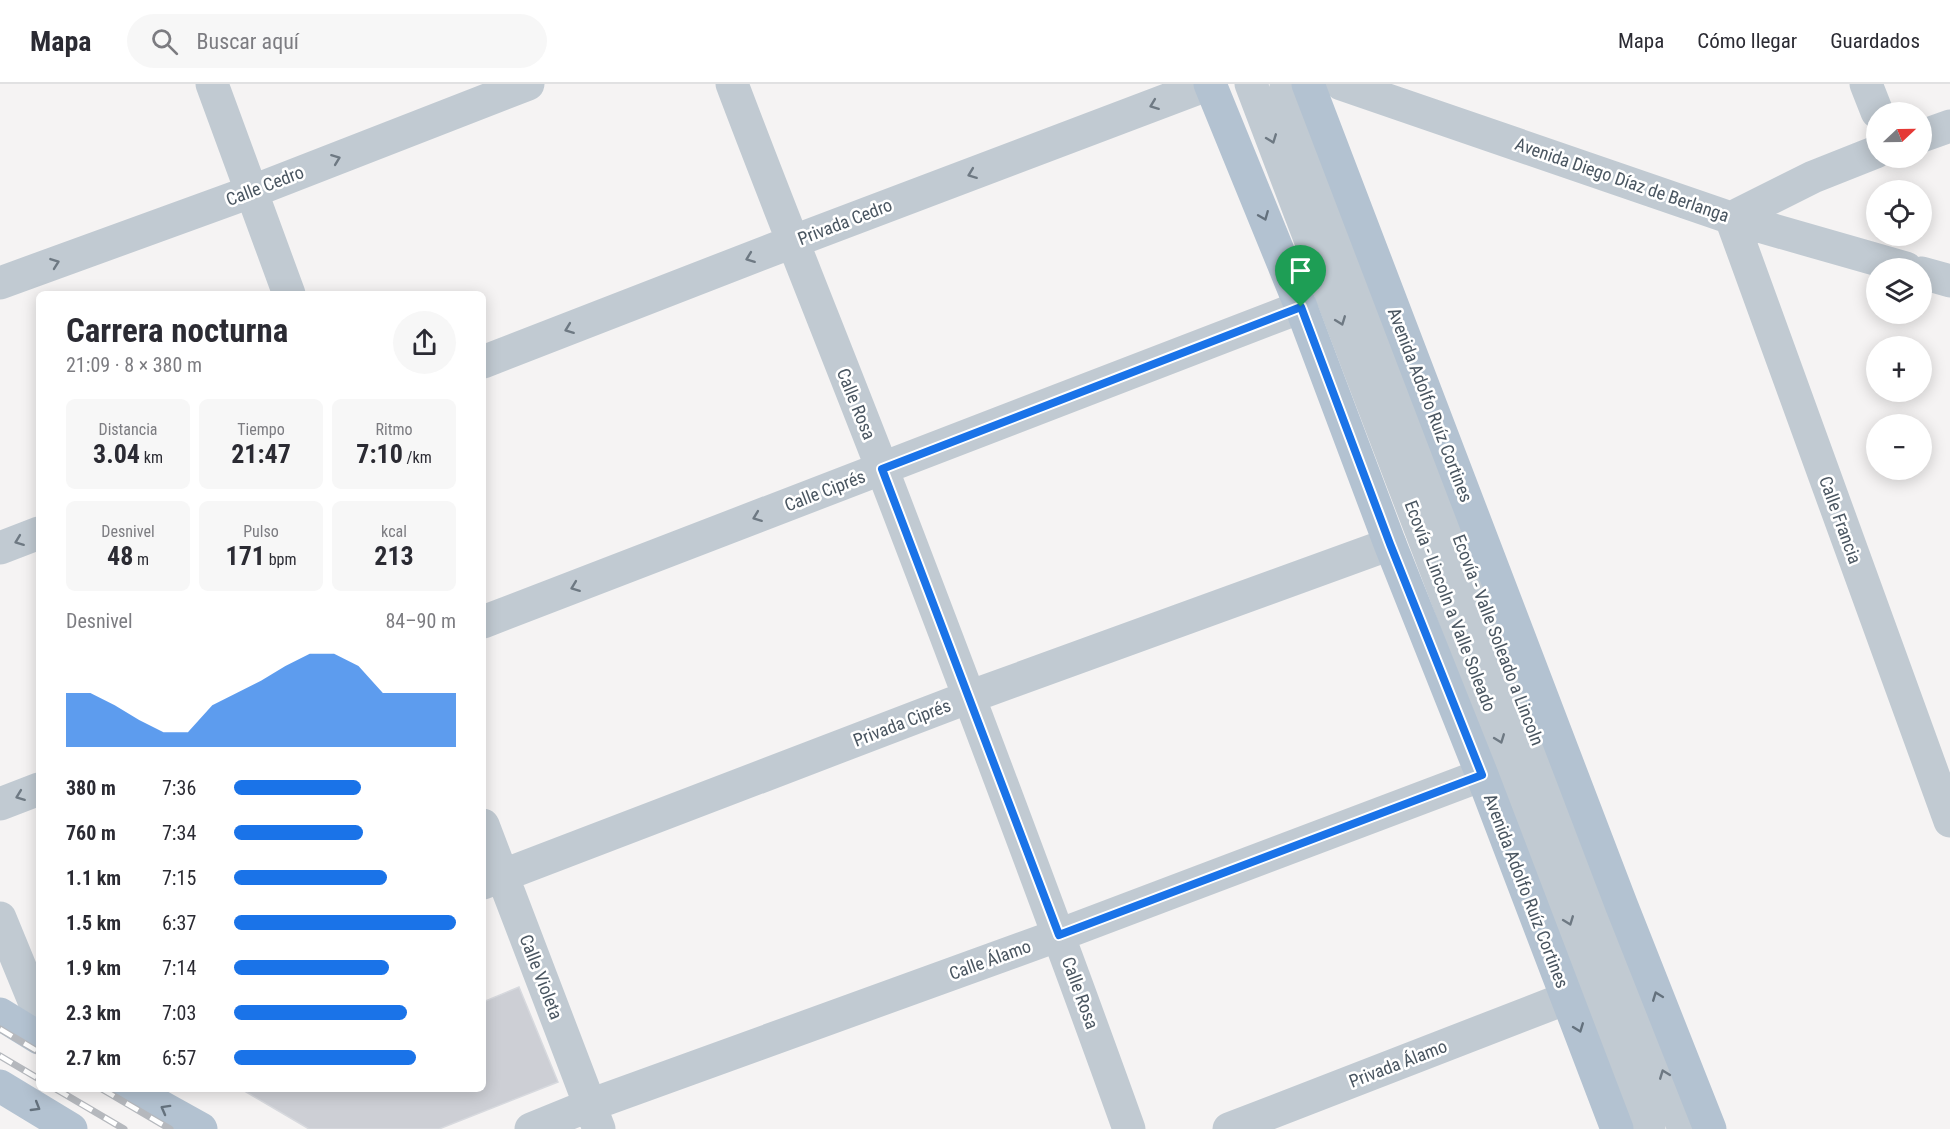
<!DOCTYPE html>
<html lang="es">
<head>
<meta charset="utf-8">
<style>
  :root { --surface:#fff; --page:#f7f7f7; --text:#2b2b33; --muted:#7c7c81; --line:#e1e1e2; --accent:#1a73e8 }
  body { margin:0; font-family:"Roboto Condensed",sans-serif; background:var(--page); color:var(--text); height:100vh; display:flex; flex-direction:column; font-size:22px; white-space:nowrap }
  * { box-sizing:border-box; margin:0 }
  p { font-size:20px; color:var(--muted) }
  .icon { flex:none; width:33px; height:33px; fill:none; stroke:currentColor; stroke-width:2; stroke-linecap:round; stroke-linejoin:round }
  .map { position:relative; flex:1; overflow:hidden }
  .panel { position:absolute; left:36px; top:207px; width:450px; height:801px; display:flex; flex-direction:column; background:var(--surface); border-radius:9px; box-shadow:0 3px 15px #0003 }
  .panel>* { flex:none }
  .needle { width:39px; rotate:68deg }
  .fabs { position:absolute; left:1866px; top:18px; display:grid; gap:12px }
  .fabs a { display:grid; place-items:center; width:66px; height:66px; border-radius:50%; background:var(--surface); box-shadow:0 3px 15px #0003; font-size:30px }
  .pin { position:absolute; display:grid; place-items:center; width:51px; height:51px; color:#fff; margin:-62px -26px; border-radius:50% 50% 50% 0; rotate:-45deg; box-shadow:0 0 6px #0007 }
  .pin .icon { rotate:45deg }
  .round { display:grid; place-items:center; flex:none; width:63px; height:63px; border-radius:32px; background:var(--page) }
  .summary { display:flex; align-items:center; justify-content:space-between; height:102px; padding:0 30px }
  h1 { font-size:33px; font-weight:700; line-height:45px }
  .figures { display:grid; grid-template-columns:repeat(3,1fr); gap:9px; height:102px; padding:6px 30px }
  .figures div { display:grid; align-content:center; border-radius:9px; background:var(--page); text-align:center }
  .figures b { font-size:26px; font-weight:700 }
  .figures small { font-size:16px; font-weight:400 }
  .figures p { font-size:16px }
  .chart { height:168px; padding:12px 30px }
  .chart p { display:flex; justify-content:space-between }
  .chart svg { width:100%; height:108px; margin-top:6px; fill:var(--accent); opacity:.7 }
  ul { padding:0 30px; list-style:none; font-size:20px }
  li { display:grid; grid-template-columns:96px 72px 1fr; align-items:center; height:45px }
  li i { height:15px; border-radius:8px; background:var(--accent) }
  header { display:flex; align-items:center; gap:36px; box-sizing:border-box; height:84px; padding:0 30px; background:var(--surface); border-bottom:2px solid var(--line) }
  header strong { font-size:28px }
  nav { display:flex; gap:33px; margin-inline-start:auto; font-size:21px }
  .search { width:420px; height:54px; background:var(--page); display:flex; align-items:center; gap:15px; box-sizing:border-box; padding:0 21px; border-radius:33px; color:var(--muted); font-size:22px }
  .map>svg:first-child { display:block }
  .building { fill:#cdcfd5; stroke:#d7d9de; stroke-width:1.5 }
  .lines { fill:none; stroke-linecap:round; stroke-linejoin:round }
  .minor { stroke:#c1cad2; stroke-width:33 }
  .major { stroke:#b3c2d1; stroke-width:33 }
  .rail-casing { stroke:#b5b8bd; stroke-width:7 }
  .rail { stroke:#fff; stroke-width:4.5; stroke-dasharray:14; stroke-linecap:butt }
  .oneway { stroke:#6e7983 }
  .oneway2 { stroke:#64717d }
  .route-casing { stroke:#fff; stroke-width:12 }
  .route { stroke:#1a73e8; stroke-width:8 }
  .labels { text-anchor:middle; stroke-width:5; stroke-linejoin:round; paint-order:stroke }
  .street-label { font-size:18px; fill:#4a5661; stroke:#fff }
</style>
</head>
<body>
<header>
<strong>Mapa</strong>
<div class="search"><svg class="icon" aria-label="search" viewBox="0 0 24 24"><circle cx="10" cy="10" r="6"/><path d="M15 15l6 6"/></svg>Buscar aquí</div>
<nav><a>Mapa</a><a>Cómo llegar</a><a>Guardados</a></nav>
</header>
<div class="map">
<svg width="1950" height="1045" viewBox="0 0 1950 1045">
  <rect width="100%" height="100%" fill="#f5f3f3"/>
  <path class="building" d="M519 903 558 998 439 1045H309L241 1005H483V918Z"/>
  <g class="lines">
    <path class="minor" d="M212 0 289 210
      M732 0C781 130 833 258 883 387 967 606 1050 825 1129 1045
      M1251 0 1649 1045
      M1286 0 1684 1045
      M1341 0 1731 134 1906 184
      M1866 0 1877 28
      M1922 52 1950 42
      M1876 68 1813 93 1731 134 1950 737
      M1922 189 1950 197
      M0 199 253 107 528 0
      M483 278 792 158 1209 0
      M0 464 39 449
      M483 538 1301 223
      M0 720 39 705
      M483 741 599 1045
      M483 799 969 613 1390 460
      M0 834 39 929
      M531 1045 590 1021 1059 851 1482 691
      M1229 1045 1567 914"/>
    <path class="major" d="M1210 0 1301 223 1390 460 1482 691 1617 1045
      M1308 0 1621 820 1710 1045
      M0 930 39 954
      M0 1002 71 1045
      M129 1005 201 1045"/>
    <g class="rail-casing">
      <path id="rail" d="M0 945 39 968
        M0 972 39 995
        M56 1005 124 1045
        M102 1005 170 1045"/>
    </g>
    <use href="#rail" class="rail"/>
  </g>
  <defs><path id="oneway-chevron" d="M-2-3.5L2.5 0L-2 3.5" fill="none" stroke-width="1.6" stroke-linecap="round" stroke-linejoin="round" transform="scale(1.5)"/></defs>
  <g class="oneway">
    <use href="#oneway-chevron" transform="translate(1154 21) rotate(159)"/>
    <use href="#oneway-chevron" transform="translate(1272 55) rotate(69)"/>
    <use href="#oneway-chevron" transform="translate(336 75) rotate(-21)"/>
    <use href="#oneway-chevron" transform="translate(972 90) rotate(159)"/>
    <use href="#oneway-chevron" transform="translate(750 174) rotate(159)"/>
    <use href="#oneway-chevron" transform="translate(55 179) rotate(-20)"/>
    <use href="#oneway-chevron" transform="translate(1341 237) rotate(69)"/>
    <use href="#oneway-chevron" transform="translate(569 245) rotate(159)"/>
    <use href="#oneway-chevron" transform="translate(757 433) rotate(159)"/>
    <use href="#oneway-chevron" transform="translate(19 457) rotate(159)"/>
    <use href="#oneway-chevron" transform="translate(575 503) rotate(159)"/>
    <use href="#oneway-chevron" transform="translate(1500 655) rotate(69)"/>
    <use href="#oneway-chevron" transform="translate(20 712) rotate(159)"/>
    <use href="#oneway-chevron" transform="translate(1569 837) rotate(69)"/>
    <use href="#oneway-chevron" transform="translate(1664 990) rotate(-111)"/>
  </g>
  <g class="oneway2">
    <use href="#oneway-chevron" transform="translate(1264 132) rotate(68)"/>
    <use href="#oneway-chevron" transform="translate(1657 912) rotate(-111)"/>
    <use href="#oneway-chevron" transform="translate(1579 944) rotate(69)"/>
    <use href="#oneway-chevron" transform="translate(36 1023) rotate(31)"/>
    <use href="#oneway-chevron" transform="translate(165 1025) rotate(-151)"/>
  </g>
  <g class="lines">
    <g class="route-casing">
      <path id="route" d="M1301 223 1390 460 1482 691 1059 851 882 385Z"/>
    </g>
    <use href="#route" class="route"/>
  </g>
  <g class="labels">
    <g class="street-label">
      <text transform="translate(1622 96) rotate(19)" y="6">Avenida Diego Díaz de Berlanga</text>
      <text transform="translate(265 102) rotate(-21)" y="6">Calle Cedro</text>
      <text transform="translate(845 138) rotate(-21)" y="6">Privada Cedro</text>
      <text transform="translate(856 320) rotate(68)" y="6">Calle Rosa</text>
      <text transform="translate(1430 321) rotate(69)" y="6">Avenida Adolfo Ruíz Cortines</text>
      <text transform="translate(825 407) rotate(-21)" y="6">Calle Ciprés</text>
      <text transform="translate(1840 436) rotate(70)" y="6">Calle Francia</text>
      <text transform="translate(1450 522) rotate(69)" y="6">Ecovía - Lincoln a Valle Soleado</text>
      <text transform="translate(1498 556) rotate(69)" y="6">Ecovía - Valle Soleado a Lincoln</text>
      <text transform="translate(902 639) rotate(-21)" y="6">Privada Ciprés</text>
      <text transform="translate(1526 807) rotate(69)" y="6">Avenida Adolfo Ruíz Cortines</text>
      <text transform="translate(990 876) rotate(-20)" y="6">Calle Álamo</text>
      <text transform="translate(541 893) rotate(69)" y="6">Calle Violeta</text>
      <text transform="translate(1080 909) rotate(70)" y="6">Calle Rosa</text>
      <text transform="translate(1398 980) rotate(-21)" y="6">Privada Álamo</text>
    </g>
  </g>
</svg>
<div class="fabs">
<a><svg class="needle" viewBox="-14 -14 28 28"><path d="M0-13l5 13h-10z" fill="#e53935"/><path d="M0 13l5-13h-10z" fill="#7c7c81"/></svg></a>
<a><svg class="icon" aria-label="locate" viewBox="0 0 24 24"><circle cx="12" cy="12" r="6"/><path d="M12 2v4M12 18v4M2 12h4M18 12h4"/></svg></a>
<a><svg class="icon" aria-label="layers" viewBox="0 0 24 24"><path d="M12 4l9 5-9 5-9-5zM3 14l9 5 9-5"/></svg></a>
<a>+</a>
<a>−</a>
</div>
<div class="pin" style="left:1301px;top:223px;background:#1e9e55"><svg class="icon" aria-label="arrive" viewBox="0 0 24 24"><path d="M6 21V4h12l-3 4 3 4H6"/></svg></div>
<section class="panel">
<div class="summary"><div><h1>Carrera nocturna</h1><p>21:09 · 8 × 380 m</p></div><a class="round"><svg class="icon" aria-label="share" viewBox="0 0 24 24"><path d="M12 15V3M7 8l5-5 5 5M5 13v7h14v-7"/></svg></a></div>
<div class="figures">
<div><p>Distancia</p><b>3.04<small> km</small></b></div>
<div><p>Tiempo</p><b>21:47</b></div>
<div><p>Ritmo</p><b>7:10<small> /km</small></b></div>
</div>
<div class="figures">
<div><p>Desnivel</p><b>48<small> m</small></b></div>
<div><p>Pulso</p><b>171<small> bpm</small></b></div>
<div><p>kcal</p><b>213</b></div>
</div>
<div class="chart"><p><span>Desnivel</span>84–90 m</p>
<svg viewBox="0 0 160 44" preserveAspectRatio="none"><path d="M0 44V22L10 22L20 27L30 33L40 38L50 38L60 27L70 22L80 17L90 11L100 6L110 6L120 11L130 22L140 22L150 22L160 22V44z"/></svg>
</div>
<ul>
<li><b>380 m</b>7:36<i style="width:57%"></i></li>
<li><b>760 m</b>7:34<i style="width:58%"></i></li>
<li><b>1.1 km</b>7:15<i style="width:69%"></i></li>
<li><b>1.5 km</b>6:37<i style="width:100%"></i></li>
<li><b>1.9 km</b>7:14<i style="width:70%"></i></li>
<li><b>2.3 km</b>7:03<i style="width:78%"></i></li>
<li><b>2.7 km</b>6:57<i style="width:82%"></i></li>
</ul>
</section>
</div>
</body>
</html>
